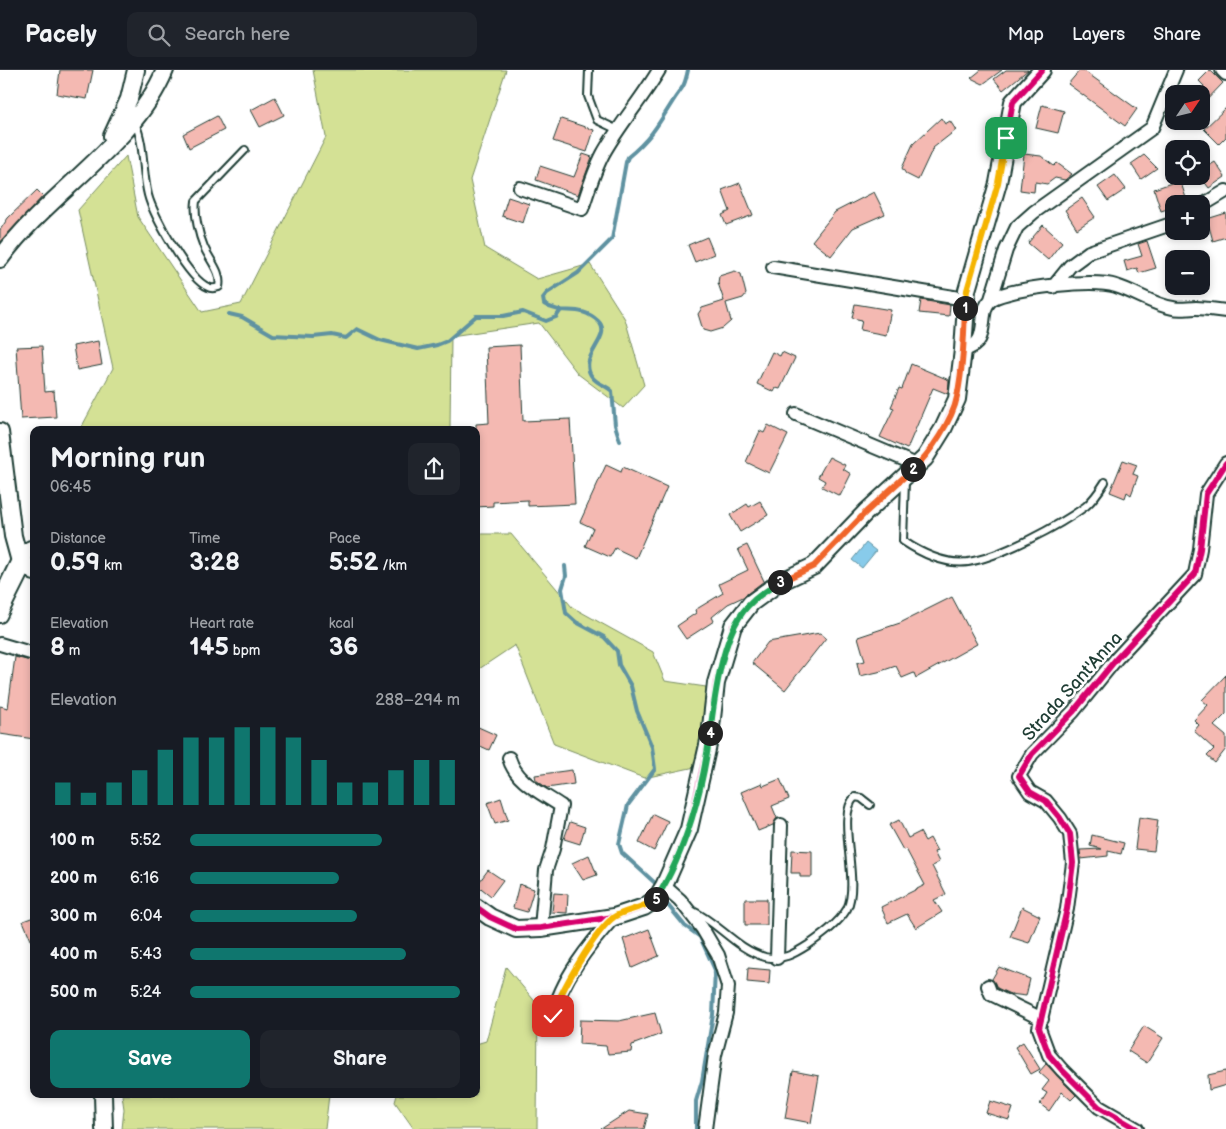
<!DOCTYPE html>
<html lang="en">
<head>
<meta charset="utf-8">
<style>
  :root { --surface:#171b24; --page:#20242c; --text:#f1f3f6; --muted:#9ea1a6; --line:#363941; --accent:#0f766e }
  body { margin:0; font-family:"Balsamiq Sans",sans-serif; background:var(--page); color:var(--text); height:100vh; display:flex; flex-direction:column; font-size:19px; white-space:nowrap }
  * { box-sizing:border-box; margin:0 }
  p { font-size:16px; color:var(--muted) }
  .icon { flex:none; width:28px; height:28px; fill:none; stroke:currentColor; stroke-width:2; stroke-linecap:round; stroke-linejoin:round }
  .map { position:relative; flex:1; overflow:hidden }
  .side { position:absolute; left:30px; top:356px; width:450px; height:672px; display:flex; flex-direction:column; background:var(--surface); border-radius:10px; box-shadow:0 2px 8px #0003 }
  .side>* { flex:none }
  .needle { width:32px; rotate:55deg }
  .controls { position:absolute; left:1165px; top:15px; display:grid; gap:10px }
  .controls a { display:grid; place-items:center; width:45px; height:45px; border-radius:10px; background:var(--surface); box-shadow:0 2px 8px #0003; font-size:25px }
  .pin { position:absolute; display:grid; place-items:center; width:42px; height:42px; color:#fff; margin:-21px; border-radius:10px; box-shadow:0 2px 8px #0006 }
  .km { position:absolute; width:25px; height:25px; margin:-12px; border-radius:50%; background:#222; color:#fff; font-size:14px; line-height:25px; text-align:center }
  .round { display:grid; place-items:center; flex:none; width:52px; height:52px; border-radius:10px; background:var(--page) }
  .summary { display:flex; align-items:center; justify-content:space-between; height:85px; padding:0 20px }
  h1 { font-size:28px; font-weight:600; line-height:38px }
  .metrics { display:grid; grid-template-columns:repeat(3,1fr); gap:8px; height:85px; padding:5px 20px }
  .metrics div { display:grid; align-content:center }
  .metrics b { font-size:25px; font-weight:600 }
  .metrics small { font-size:14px; font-weight:400 }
  .metrics p { font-size:14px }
  .chart { height:140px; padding:10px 20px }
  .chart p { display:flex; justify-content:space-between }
  .chart svg { width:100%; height:90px; margin-top:5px; stroke:var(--accent); stroke-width:6 }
  .cta { display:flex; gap:10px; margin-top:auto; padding:10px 20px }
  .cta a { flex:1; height:58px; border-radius:10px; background:var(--accent); color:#fff; font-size:20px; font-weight:600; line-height:58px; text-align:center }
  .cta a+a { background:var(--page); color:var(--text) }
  ul { padding:0 20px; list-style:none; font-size:16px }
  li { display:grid; grid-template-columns:80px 60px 1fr; align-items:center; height:38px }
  li i { height:12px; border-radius:6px; background:var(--accent) }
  header { display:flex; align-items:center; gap:30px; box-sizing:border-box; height:70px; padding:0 25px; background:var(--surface); border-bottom:1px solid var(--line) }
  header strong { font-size:24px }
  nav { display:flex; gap:28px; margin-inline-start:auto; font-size:18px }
  .search { width:350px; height:45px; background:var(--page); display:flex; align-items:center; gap:12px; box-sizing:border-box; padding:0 18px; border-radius:10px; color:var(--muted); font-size:19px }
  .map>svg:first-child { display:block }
  .green { fill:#d4e195; stroke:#7a8f64 }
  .water { fill:#88cbea; stroke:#5e92a1 }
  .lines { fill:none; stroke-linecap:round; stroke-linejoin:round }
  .stream { stroke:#5e92a1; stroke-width:4 }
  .building { fill:#f4b9b2; stroke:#1f3d34 }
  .service-casing { stroke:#1f3d34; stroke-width:10 }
  .minor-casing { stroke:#1f3d34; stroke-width:16 }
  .tertiary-casing { stroke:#1f3d34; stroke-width:20 }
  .service { stroke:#fff; stroke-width:6 }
  .minor { stroke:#fff; stroke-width:12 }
  .tertiary { stroke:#fff; stroke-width:16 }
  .cycleway-casing { stroke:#fff; stroke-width:9 }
  .cycleway { stroke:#d6006c; stroke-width:6 }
  .split-1-casing { stroke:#fff; stroke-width:10 }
  .split-2-casing { stroke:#fff; stroke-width:10 }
  .split-3-casing { stroke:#fff; stroke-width:10 }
  .split-4-casing { stroke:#fff; stroke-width:10 }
  .split-5-casing { stroke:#fff; stroke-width:10 }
  .split-6-casing { stroke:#fff; stroke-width:10 }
  .split-1 { stroke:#f5b400; stroke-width:6 }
  .split-2 { stroke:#f0652b; stroke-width:6 }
  .split-3 { stroke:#f0652b; stroke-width:6 }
  .split-4 { stroke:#22a559; stroke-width:6 }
  .split-5 { stroke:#22a559; stroke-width:6 }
  .split-6 { stroke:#f5b400; stroke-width:6 }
  .labels { text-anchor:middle; stroke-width:5; stroke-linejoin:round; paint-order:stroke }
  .street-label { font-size:18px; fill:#1f3d34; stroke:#fff }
</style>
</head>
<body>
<header>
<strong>Pacely</strong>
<div class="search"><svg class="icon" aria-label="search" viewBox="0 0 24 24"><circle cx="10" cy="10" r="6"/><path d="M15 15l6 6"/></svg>Search here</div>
<nav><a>Map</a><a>Layers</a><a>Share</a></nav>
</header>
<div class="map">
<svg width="1226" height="1059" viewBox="0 0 1226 1059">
  <rect width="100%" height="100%" fill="#fff"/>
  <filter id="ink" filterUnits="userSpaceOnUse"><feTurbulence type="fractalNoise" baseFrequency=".02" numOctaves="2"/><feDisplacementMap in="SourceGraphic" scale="10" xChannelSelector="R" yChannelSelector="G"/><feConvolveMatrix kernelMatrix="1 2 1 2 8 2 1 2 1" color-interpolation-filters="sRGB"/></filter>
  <g filter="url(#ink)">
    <path class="green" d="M313 0H506L470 110 485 178 537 209 590 194 625 249 644 315 623 338 578 304 539 253 451 266 450 360H80L113 298 78 140 126 86 138 147 202 242 241 234 326 67Z
      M476 464H511L572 537 653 582 665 611 706 617 700 696 644 708 554 674 515 575 476 601Z
      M506 897 538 935 537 1059H414L395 1032 397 1025H476V974L486 971Z
      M122 1025H329L325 1059H122L124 1039Z"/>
    <path class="water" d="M866 473 876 481 862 498 852 490Z"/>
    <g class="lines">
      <path class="stream" d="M229 244 242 247 273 265 313 267 332 265 346 268 357 259 380 270 418 279 437 275 447 271 476 246H503L523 242 546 251 556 247 561 240
        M620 371 615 355 612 321C607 316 598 314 593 308 575 287 615 267 598 251 579 233 563 247 544 234L543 228 547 223 578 203 612 169 626 92 628 87C651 68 658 55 673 31 682 17 684 19 688 0
        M565 496 566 506 562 519 566 543 576 552 604 567 617 581 619 595 631 616 637 641 652 677 655 699 628 735 619 774 622 783 655 813 657 818
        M662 828 685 856 700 867 715 900 713 945 702 1011 696 1031V1059"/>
    </g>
    <path class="building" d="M60 0H93L87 29 57 24Z
      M981 0H1002L983 14 971 8Z
      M1006 0H1028L1003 20 994 9Z
      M1080 0H1083L1137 39 1125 56 1068 14Z
      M1210 0 1223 13 1201 36V19L1204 16 1199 11Z
      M275 27 284 45 260 57 251 40Z
      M1042 35 1064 41 1058 63 1036 58Z
      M1226 38V67L1219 74 1204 59Z
      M217 46 224 60 189 78 183 64Z
      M941 48 945 54 950 51 956 60 933 78 918 110 906 104 902 98 913 74Z
      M561 49 594 60 587 82 553 71Z
      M583 84 592 87 578 125 536 110 540 96 574 107Z
      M1024 84 1041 86 1054 96 1057 93 1072 104 1065 110 1055 108 1047 114 1035 112 1034 122 1020 120Z
      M1144 85 1157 98 1141 109 1131 94Z
      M1215 92 1225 107 1209 118 1200 106 1201 101Z
      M1115 105 1126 119 1108 131 1098 117Z
      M1180 110 1188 134H1174V137L1161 141 1154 119Z
      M740 113 753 145 726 155 722 145 730 141 722 120Z
      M37 120 43 126 0 173V160L8 148Z
      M874 122 885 144 853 158 831 186 812 171 835 142Z
      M508 127 529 134 523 153 502 146Z
      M1082 128 1095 147 1077 159 1065 140Z
      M1226 143V167L1213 171 1207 149Z
      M1043 155 1062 172 1048 190 1028 173Z
      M707 167 714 184 695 192 688 175Z
      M1147 171 1156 198 1139 203 1137 198 1127 201 1124 191 1142 186 1138 174Z
      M735 201 741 204 746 224 743 228 726 233 731 251 723 258 710 262 703 260 698 244 702 238 724 231 718 213 719 206Z
      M921 230 950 235 949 246 919 243Z
      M855 234 891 240 886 265 860 260 862 250 852 248Z
      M98 271 102 295 77 300 73 276Z
      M520 275 523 351 570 349 575 434 528 436V430L493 432V436L476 437V354L489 353 486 277Z
      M42 276 45 322 54 321 56 347 21 349 16 277Z
      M772 282 780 286 782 282 795 288 780 319 776 318 774 322 757 314Z
      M911 294 949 310 948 324 933 318 907 379 880 367 894 338 891 337 899 318 902 319Z
      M768 355 788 365 769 403 746 392 760 361 764 363Z
      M829 387 845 395 843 399 851 404 840 426 822 417 825 411 818 407Z
      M1123 390 1137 395 1133 404 1138 406 1131 425 1127 422 1125 428 1110 422Z
      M606 395 621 402 623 397 667 417 636 488 615 478 610 487 585 476 593 458 580 452Z
      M760 431 768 445 740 462 730 445 747 434 749 437Z
      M747 475 764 511 743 527 728 534 712 547 714 551 686 569 677 556 696 543 695 540 723 523 719 514 748 500 738 479Z
      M952 527 977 574 916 608 914 603 902 608 896 596 878 602 860 606 857 593 865 591 858 567 900 553Z
      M820 563 826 568 785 620 752 593 768 572Z
      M15 587 34 592V669L0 664V636L8 638Z
      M1226 605V644L1214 656 1226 666V679L1215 693 1207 686 1214 679 1194 661 1199 655 1194 650 1208 635 1202 630Z
      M476 656 496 665 489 680 476 674Z
      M572 700 574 714 547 718 536 710 535 705Z
      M780 709 789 729 772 736 777 748 773 755 758 761 741 722 762 713 763 716Z
      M501 728 508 750 495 754 487 733Z
      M653 744 668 751 654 781 639 773Z
      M1139 747 1158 750 1154 781 1135 779Z
      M899 750 908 768 920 762 925 771 930 768 937 781 934 782 939 792 932 796 946 824 934 830 942 842 916 858 907 844 888 853 881 837 925 815 906 779 903 780 889 755Z
      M570 752 585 757 580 774 564 769Z
      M1092 765 1124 773 1121 784 1108 781V786L1081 789 1080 780 1102 779 1090 776Z
      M792 780 812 781V807H800V803H791Z
      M589 785 597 805 583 810 572 793Z
      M488 800 503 810 491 826 477 815Z
      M519 814 534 819 527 842 513 838Z
      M554 823 568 824 567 843 552 842Z
      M745 829H767V855H745Z
      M1022 837 1040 846 1029 873 1010 867Z
      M34 847V877L23 851Z
      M649 859 659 886 632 898 623 869Z
      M999 897 1030 909 1026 926 1010 924 997 918 992 909Z
      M748 898 770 900 769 914 747 912Z
      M655 943 661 964 632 975 631 982 608 984 606 976 579 974 580 950 619 951Z
      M1144 956 1163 968 1147 993 1128 981Z
      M1023 972 1040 999 1031 1004 1015 977Z
      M1046 994 1076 1025 1071 1030 1062 1022 1049 1041 1040 1034 1047 1023 1042 1020 1049 1011 1039 1002Z
      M793 1001 819 1006 811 1053 785 1048Z
      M1226 1001V1015L1209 1020 1208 1005Z
      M990 1031 1013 1038 1009 1050 986 1043Z
      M629 1041 648 1044 644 1059H601Z"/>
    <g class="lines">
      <g class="service-casing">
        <path id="service" d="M589 0 588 26 597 50 618 60
          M135 53C145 75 142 102 148 125 153 145 189 210 208 217 211 219 216 218 219 217 222 202 210 191 204 177 199 165 194 145 196 131L245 80
          M905 411 903 471C921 483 945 495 968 492 1000 487 1059 456 1086 436 1094 429 1100 420 1105 412
          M691 840C718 852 736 879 765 887 782 891 794 884 808 875 821 866 838 854 847 839 861 811 835 745 855 727L861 728 870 735"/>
      </g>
      <g class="minor-casing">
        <path id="minor" d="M1222 0 1226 4
          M520 118 582 139C588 121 594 101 603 84 619 55 642 29 659 0
          M1201 136 1226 121
          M773 197 965 229
          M1053 217 1070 196 1089 182 1174 153
          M991 229 1006 180 1017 157 1034 142 1152 58 1176 0
          M963 280C996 273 972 237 996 227 1020 218 1092 208 1116 216 1136 222 1153 235 1173 238 1180 240 1188 238 1196 238 1206 238 1216 240 1226 241
          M796 344 917 395
          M0 527 18 490
          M0 546 20 506 19 488
          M0 574 34 584
          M509 688C516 712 540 722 561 736L553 779 546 800 541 858
          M664 816 680 830 702 858 718 885 728 916 726 943 715 985 705 1059
          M777 888 781 755
          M988 916 991 924 1042 949
          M553 946C561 909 590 874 614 847
          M1137 1059 1099 1037 1062 1000 1049 985 1039 958 1067 839 1073 793 1070 764 1060 748 1046 731 1030 722 1019 706 1032 684 1073 642 1117 588 1195 504 1200 479 1206 424 1226 393"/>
      </g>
      <g class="tertiary-casing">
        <path id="tertiary" d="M112 66 129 29 136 0
          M0 189C46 124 135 74 165 0
          M0 362 13 466 19 488
          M19 488 34 502
          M19 488 31 479H34
          M476 837 490 847 516 859 541 858 614 847 644 837 656 829 664 816 689 759 710 666 716 613 733 556 751 533 780 512 814 496 866 442 925 388 943 359 957 329 963 280 967 220 998 113 1013 32 1042 0
          M103 1025 104 1059"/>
      </g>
      <use href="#service" class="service"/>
      <use href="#minor" class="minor"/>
      <use href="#tertiary" class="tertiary"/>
      <g class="cycleway-casing">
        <path id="cycleway" d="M476 837 490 847 516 859 541 858 614 847 644 837 656 829 664 816 689 759 710 666 716 613 733 556 751 533 780 512 814 496 866 442 925 388 943 359 957 329 963 280 967 220 998 113 1013 32 1042 0
          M1137 1059 1099 1037 1062 1000 1049 985 1039 958 1067 839 1073 793 1070 764 1060 748 1046 731 1030 722 1019 706 1032 684 1073 642 1117 588 1195 504 1200 479 1206 424 1226 393"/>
      </g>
      <use href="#cycleway" class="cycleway"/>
    </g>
  </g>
  <g class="lines" filter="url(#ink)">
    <g class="split-1-casing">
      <path id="split-1" d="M965 238 967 220 998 113 1006 68"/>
    </g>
    <g class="split-2-casing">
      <path id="split-2" d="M913 399C929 385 953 349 957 327 963 298 964 267 965 238"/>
    </g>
    <g class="split-3-casing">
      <path id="split-3" d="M780 512 814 496 866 442 913 399"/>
    </g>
    <g class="split-4-casing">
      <path id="split-4" d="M710 663C715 625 722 558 752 532 760 524 771 518 780 512"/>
    </g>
    <g class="split-5-casing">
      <path id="split-5" d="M656 829C686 782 703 718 710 663"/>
    </g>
    <g class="split-6-casing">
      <path id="split-6" d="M553 946C558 924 596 860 614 847 624 840 643 839 656 829"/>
    </g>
    <use href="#split-1" class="split-1"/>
    <use href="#split-2" class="split-2"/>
    <use href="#split-3" class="split-3"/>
    <use href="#split-4" class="split-4"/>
    <use href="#split-5" class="split-5"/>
    <use href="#split-6" class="split-6"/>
  </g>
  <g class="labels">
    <g class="street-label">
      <text transform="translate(1072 616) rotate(-48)" y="6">Strada Sant'Anna</text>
    </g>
  </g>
</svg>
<div class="controls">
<a><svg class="needle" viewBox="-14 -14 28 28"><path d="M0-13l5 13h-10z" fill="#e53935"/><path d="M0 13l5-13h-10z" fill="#9ea1a6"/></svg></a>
<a><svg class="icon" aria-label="locate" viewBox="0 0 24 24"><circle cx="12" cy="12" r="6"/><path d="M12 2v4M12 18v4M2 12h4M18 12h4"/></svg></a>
<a>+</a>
<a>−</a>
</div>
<div class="pin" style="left:1006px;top:68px;background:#1e9e55"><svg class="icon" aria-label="arrive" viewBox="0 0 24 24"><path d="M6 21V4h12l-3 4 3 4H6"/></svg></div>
<div class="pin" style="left:553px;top:946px;background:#d93025"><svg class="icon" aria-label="check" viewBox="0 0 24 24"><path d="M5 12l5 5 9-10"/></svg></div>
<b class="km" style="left:965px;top:238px">1</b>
<b class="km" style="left:913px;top:399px">2</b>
<b class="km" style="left:780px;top:512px">3</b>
<b class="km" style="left:710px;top:663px">4</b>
<b class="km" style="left:656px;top:829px">5</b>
<section class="side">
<div class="summary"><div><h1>Morning run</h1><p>06:45</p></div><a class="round"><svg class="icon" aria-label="share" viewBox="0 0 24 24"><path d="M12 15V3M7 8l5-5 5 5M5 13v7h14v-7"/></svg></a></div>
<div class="metrics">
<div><p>Distance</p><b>0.59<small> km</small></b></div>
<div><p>Time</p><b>3:28</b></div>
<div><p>Pace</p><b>5:52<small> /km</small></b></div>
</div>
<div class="metrics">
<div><p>Elevation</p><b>8<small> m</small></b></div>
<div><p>Heart rate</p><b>145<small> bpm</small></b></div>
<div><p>kcal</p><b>36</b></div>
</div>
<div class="chart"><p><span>Elevation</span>288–294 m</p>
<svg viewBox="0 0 160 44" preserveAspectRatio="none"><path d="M5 44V33M15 44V38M25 44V33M35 44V27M45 44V17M55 44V11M65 44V11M75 44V6M85 44V6M95 44V11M105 44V22M115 44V33M125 44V33M135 44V27M145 44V22M155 44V22"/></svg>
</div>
<ul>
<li><b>100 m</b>5:52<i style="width:71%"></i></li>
<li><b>200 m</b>6:16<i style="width:55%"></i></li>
<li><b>300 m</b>6:04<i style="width:62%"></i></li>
<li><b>400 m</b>5:43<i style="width:80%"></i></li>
<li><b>500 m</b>5:24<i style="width:100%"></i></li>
</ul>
<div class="cta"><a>Save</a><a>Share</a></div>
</section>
</div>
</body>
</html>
